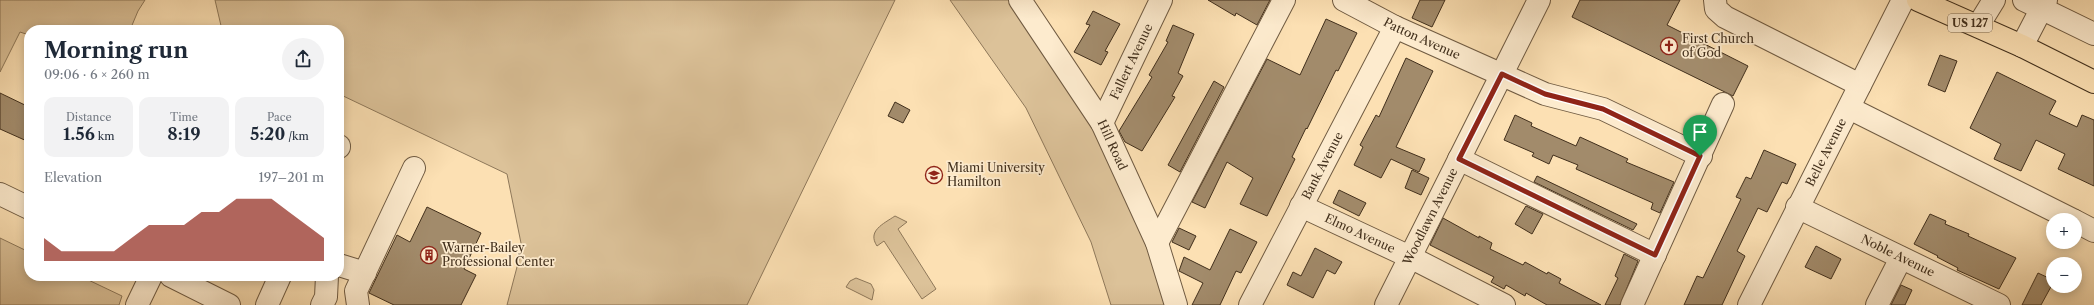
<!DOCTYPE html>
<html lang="en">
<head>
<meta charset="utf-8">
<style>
  :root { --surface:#fff; --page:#f2f2f3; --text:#1f2937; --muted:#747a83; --accent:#8f2418 }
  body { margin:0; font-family:"Libre Caslon Text",serif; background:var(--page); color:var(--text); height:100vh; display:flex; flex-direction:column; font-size:15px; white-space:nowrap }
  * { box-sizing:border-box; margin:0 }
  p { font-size:13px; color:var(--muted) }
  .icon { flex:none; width:22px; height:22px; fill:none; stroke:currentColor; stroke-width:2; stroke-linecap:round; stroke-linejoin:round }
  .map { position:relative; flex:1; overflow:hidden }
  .details { position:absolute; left:24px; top:25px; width:320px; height:256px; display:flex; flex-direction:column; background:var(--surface); border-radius:16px; box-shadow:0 2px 10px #0003 }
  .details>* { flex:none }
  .tools { position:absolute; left:2046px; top:213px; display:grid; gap:8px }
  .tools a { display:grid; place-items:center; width:36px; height:36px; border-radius:50%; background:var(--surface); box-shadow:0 2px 10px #0003; font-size:20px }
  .pin { position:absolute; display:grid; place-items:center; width:34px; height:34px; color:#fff; margin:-41px -17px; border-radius:50% 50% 50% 0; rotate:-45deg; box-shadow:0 0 4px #0007 }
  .pin .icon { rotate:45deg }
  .round { display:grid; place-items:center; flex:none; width:42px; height:42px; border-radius:21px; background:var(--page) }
  .overview { display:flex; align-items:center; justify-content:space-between; height:68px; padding:0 20px }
  h1 { font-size:22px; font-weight:800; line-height:30px }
  .metrics { display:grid; grid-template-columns:repeat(3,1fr); gap:6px; height:68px; padding:4px 20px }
  .metrics div { display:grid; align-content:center; border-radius:10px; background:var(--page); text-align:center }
  .metrics b { font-size:17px; font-weight:800 }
  .metrics small { font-size:11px; font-weight:400 }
  .metrics p { font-size:11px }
  .chart { height:112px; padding:8px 20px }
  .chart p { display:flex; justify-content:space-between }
  .chart svg { width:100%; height:72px; margin-top:4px; fill:var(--accent); opacity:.7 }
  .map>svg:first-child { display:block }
  .green { fill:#dcc299; stroke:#8e785a }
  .building { fill:#a28b6b; stroke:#412f1c }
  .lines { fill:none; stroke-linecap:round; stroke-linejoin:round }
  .minor-casing { stroke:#705b42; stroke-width:24 }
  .major-casing { stroke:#412f1c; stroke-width:24 }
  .minor { stroke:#fdebce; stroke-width:22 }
  .major { stroke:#fce0b3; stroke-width:22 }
  .route-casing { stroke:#fff; stroke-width:8 }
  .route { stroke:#8f2418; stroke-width:5 }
  .labels { text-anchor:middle; stroke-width:3.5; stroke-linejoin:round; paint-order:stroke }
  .shield { fill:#fdebce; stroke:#796751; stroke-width:1 }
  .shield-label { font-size:11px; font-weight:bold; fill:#412f1c }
  .street-label { font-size:12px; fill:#412f1c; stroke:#fdebce }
  .poi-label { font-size:12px; fill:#412f1c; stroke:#fdebce; text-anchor:start }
</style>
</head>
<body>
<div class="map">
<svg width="2094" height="305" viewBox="0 0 2094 305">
  <rect width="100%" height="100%" fill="#fce0b3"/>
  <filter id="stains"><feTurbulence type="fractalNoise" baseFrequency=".005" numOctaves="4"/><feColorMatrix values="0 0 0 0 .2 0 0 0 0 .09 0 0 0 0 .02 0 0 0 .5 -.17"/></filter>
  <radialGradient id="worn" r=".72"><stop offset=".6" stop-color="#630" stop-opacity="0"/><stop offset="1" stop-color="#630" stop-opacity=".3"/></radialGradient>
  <path class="green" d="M0 0H145L138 11 130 30H29V35L20 32 0 72Z
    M215 0H895L747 305H507L522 248 507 174 339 94V30H222Z
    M950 0H1020L1102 123 1176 305H1111L1091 242 1026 108Z
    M895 216 907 222 898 229 936 289 922 299 884 241 877 246C867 231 883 224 895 216Z
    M0 238 29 252V276H80L122 296 119 305H0Z
    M856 278 871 284 874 290 872 300 846 287 850 281Z"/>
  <path class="building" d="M1208 0H1270L1257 25 1236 13 1235 16Z
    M1420 0H1445L1432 27 1412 18Z
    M1580 0H1680L1667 25 1748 66 1733 96 1572 17Z
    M1093 11 1120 24 1105 51 1108 52 1101 65 1074 52 1090 25 1086 24Z
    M1326 19 1357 33 1338 71 1336 70 1307 129 1306 128 1292 157 1295 159 1267 216 1240 204 1253 178 1227 162 1205 208 1192 202 1267 59 1300 75Z
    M1173 25 1194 34 1178 73 1183 76 1172 96 1175 97 1142 151 1125 142 1119 131 1152 77 1149 75 1168 42 1166 41Z
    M1940 55 1957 61 1945 92 1928 85Z
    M1406 58 1433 71 1396 147 1425 159 1419 172 1391 159 1381 178 1354 165 1363 147 1360 145 1376 115 1379 117Z
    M1997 72 2056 101 2049 114 2077 127 2082 115 2094 120V186L2058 169 2065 154 2036 140 2021 171 1994 159 2001 144 1970 128Z
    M1214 81 1224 87 1180 172 1168 165Z
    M0 93 29 107V142L0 129Z
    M895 102 910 110 903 123 888 116Z
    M1515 115 1532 123 1531 126 1576 146 1580 137 1628 159 1626 162 1674 182 1660 213 1651 209 1653 203 1576 169 1578 165 1553 155 1549 164 1532 156 1534 153 1504 140Z
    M1764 150 1796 164 1787 184 1782 182 1767 212 1758 208 1737 251 1745 256 1722 305H1684L1697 276 1703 278 1741 199 1736 197 1746 177 1751 179Z
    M1412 170 1429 178 1421 195 1405 188Z
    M1537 176 1637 224 1633 230 1534 182Z
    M1339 190 1366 203 1359 216 1333 203Z
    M1526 206 1543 214 1532 234 1515 224Z
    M427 207 481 233 464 269 476 275 461 305H394L369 293 397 235 410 242Z
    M1930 214 1946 221 1945 224 1969 234 1968 236 2016 258 1999 289 1957 270 1958 268 1937 257 1938 256 1914 244Z
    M1443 218 1479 238V236L1492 243 1490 249 1523 265 1525 262 1547 274 1548 272 1561 279 1559 283 1601 305H1547L1526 293 1525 296 1506 285 1504 289 1491 282 1494 277 1430 245Z
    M1179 228 1196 236 1189 250 1172 242Z
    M1230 229 1257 242 1241 273 1236 271 1220 305H1192L1203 283 1179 271 1184 257 1210 270Z
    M1816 246 1841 259 1831 279 1805 267Z
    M1315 248 1342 262 1335 274 1327 270 1313 298 1287 285 1293 272 1301 276Z
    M1624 254 1638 261 1620 305H1605L1618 278 1615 276Z
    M2038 273 2053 280V283L2041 305H2022Z
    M1901 285 1912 290 1905 305H1891Z"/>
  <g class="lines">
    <g class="minor-casing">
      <g id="minor">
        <path id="s1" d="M1020 0 1102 123 1157 243 1176 305"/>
        <path id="s2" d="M1344 0 1395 27 1545 94 1603 109 1701 156"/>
        <path d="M1715 0 1716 9 1725 17 1860 85"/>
        <path d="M2024 0 2094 34"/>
        <path d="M1978 26 1994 0"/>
        <path d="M2022 46 2046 0"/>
        <path d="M1849 108 2073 220"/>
        <path id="s3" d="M1102 123 1161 0"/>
        <path d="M339 146V147"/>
        <path d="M1459 159 1655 255"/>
        <path d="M0 194 29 208"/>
        <path id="s4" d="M1301 206 1410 257 1504 305"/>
        <path id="s5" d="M1797 207 1999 305"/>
        <path d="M2075 221 2094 231"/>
        <path d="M1157 243 1284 0"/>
        <path d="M339 265 365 273"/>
        <path d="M171 276 229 305"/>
        <path d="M137 305 151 276"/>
        <path d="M267 305 280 276"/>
        <path d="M322 305 326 297 327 276"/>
        <path d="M358 305 356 291 414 168"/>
        <path id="s6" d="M1250 305 1395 27"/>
        <path id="s7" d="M1386 305 1539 0"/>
        <path d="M1632 305 1723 104"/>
        <path id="s8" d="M1749 305 1903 0"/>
        <path d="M1877 305 1901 258"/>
      </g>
    </g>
    <g class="major-casing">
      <path id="major" d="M1918 0 2022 46 2094 82"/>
    </g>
    <use href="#minor" class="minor"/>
    <use href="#major" class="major"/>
  </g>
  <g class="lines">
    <g class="route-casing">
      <path id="route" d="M1502 74 1545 94 1603 109 1700 156 1655 255 1459 159Z"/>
    </g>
    <use href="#route" class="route"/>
  </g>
  <defs>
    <g id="church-ring" transform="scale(0.9)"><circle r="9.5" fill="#fdebce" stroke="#8f2418" stroke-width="1.5"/><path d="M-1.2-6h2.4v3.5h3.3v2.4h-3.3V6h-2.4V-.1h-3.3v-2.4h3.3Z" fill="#8f2418"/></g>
    <g id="university-ring" transform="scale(0.9)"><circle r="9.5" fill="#fdebce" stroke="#8f2418" stroke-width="1.5"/><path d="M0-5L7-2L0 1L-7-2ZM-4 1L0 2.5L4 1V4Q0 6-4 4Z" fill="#8f2418"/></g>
    <g id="building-ring" transform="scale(0.9)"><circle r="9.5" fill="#fdebce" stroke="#8f2418" stroke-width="1.5"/><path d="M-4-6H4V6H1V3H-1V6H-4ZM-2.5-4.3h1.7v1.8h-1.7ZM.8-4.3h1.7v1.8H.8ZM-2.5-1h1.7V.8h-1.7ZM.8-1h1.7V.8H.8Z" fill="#8f2418"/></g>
  </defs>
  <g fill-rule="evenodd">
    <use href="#church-ring" x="1669" y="46"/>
    <use href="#university-ring" x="934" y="175"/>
    <use href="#building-ring" x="429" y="255"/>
  </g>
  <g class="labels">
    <rect class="shield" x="1948" y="14" width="44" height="18" rx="3"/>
    <g class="shield-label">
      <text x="1970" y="27">US 127</text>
    </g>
    <g class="street-label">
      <text dy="4" stroke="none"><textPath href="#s2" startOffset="87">Patton Avenue</textPath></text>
      <text dy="4" stroke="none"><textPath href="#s3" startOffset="68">Fallert Avenue</textPath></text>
      <text dy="4" stroke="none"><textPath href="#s1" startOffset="172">Hill Road</textPath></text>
      <text dy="4" stroke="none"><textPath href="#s8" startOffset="171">Belle Avenue</textPath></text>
      <text dy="4" stroke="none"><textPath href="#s6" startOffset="157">Bank Avenue</textPath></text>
      <text dy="4" stroke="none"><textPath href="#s7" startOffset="99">Woodlawn Avenue</textPath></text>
      <text dy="4" stroke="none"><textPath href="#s4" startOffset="65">Elmo Avenue</textPath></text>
      <text dy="4" stroke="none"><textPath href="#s5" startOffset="112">Noble Avenue</textPath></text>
    </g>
    <g class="poi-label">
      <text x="1682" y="43">First Church<tspan x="1682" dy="14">of God</tspan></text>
      <text x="947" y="172">Miami University<tspan x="947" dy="14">Hamilton</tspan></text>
      <text x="442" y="252">Warner-Bailey<tspan x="442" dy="14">Professional Center</tspan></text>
    </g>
  </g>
  <rect width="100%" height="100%" filter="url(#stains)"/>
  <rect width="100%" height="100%" fill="url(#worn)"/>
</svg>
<div class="tools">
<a>+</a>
<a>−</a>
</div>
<div class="pin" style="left:1700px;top:156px;background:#1e9e55"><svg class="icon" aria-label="arrive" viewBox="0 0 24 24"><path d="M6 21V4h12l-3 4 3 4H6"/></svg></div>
<section class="details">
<div class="overview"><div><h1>Morning run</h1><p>09:06 · 6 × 260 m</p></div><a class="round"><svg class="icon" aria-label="share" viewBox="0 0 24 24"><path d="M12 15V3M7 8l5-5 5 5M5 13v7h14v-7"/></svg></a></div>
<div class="metrics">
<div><p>Distance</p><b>1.56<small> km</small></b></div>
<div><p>Time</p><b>8:19</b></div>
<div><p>Pace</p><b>5:20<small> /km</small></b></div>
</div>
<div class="chart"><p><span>Elevation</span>197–201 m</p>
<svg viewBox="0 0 160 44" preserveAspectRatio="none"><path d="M0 44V30L10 38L20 38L30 38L40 38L50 30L60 22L70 22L80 22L90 14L100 14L110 6L120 6L130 6L140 14L150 22L160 30V44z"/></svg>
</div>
</section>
</div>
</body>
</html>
